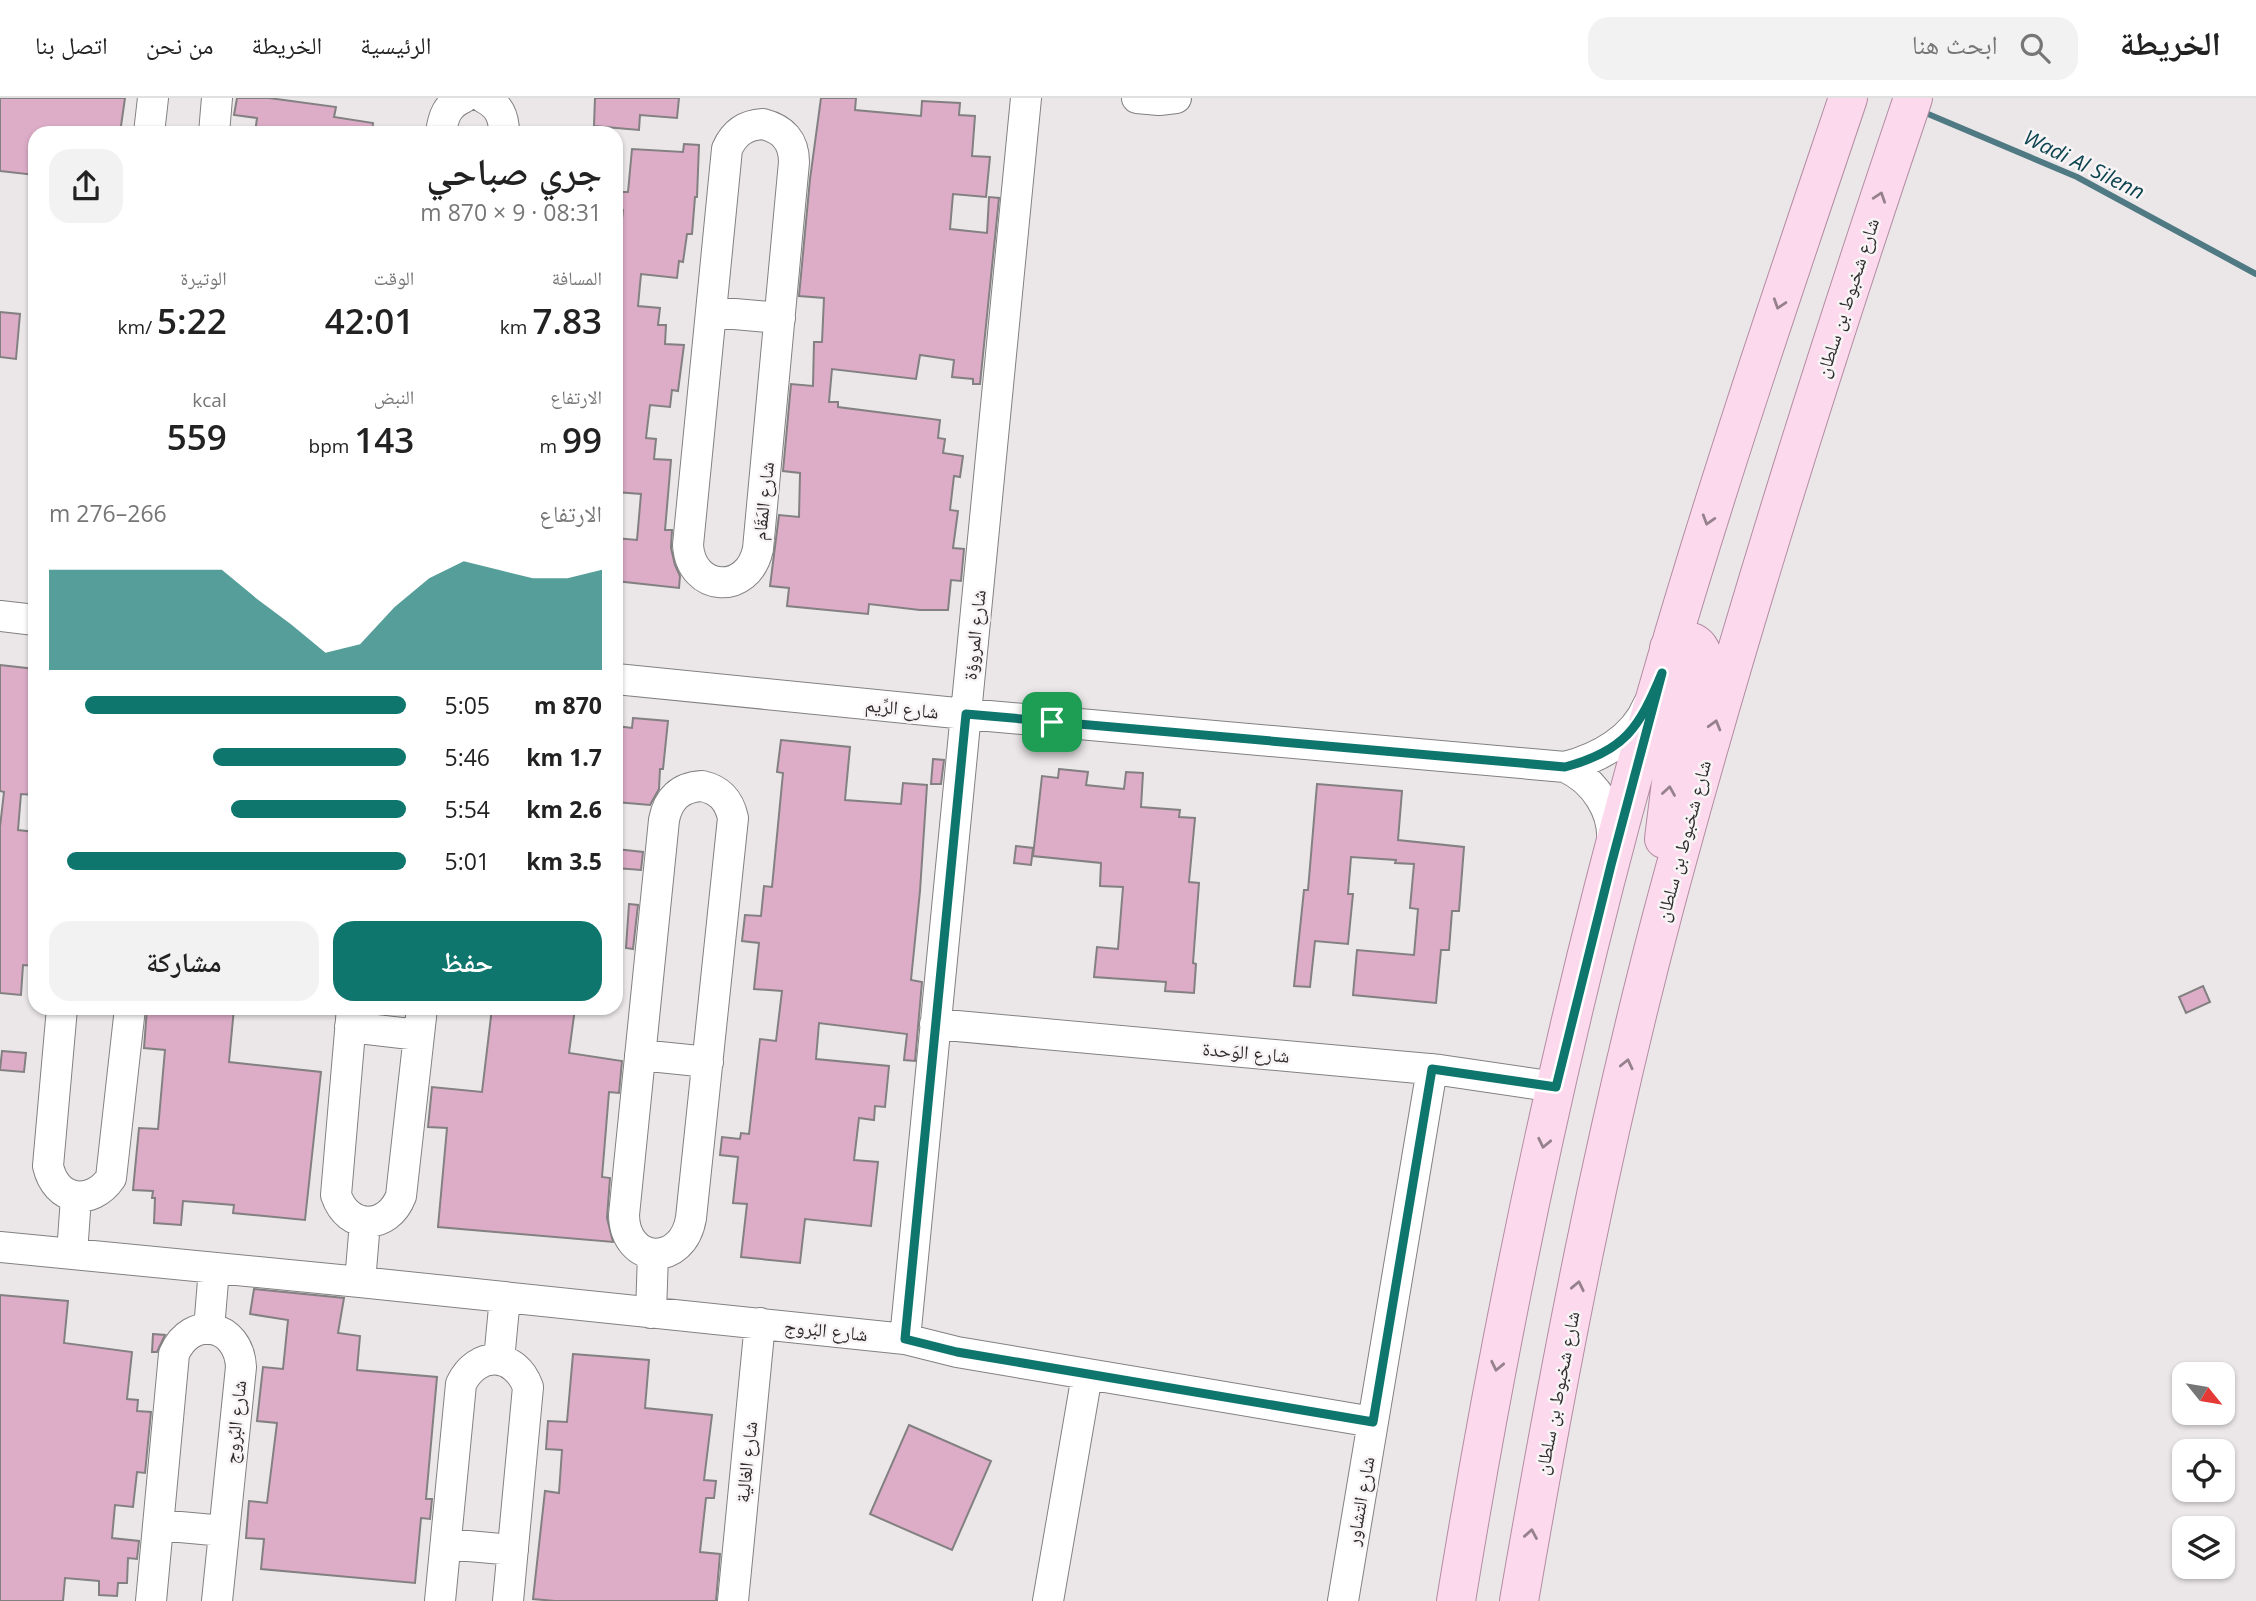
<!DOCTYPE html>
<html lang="ar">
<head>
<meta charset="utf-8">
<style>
  :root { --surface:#fff; --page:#f2f2f2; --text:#222; --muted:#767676; --line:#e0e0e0; --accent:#0f766e }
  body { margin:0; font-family:"Open Sans","Noto Naskh Arabic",sans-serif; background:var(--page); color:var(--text); direction:rtl; height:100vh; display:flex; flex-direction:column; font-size:26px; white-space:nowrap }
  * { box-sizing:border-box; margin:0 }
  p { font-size:23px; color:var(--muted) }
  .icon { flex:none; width:38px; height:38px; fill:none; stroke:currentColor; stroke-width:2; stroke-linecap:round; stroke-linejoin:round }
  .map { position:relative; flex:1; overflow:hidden; direction:ltr }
  .panel { position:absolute; left:28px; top:28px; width:595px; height:889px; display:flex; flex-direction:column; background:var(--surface); border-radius:21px; box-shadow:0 2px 5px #0004; direction:rtl }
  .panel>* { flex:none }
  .needle { width:46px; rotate:120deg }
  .controls { position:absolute; left:2172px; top:1264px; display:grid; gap:14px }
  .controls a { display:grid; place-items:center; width:63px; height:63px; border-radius:14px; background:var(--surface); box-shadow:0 2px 5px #0004; font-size:35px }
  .pin { position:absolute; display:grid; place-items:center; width:60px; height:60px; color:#fff; margin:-30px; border-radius:14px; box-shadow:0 4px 10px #0006 }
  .round { display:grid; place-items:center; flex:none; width:74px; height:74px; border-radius:21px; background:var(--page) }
  .overview { display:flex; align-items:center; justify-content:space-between; height:119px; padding:0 21px }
  h1 { font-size:38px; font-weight:600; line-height:52px }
  .stats { display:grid; grid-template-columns:repeat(3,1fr); gap:10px; height:119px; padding:7px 21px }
  .stats div { display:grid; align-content:center }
  .stats b { font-size:35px; font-weight:600 }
  .stats small { font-size:19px; font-weight:400 }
  .stats p { font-size:19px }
  .chart { height:196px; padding:14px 21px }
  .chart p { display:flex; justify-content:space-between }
  .chart svg { width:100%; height:126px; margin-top:7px; fill:var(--accent); opacity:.7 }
  .cta { display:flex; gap:14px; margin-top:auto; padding:14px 21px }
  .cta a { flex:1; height:80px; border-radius:21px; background:var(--accent); color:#fff; font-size:28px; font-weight:600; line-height:80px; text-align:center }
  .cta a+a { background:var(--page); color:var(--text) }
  ul { padding:0 21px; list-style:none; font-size:23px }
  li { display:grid; grid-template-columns:112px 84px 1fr; align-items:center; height:52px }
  li i { height:18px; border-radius:9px; background:var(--accent) }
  header { display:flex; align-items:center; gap:42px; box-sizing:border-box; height:98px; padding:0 35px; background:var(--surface); border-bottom:2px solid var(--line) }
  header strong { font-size:33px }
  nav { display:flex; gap:38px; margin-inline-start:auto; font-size:24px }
  .search { width:490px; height:63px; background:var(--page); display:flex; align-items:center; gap:18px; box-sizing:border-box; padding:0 24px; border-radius:21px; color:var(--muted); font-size:26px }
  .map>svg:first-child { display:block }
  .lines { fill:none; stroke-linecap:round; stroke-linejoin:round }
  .stream { stroke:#507a83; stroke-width:6 }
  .building { fill:#ddadc8; stroke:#838082; stroke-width:2 }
  .minor-casing { stroke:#838081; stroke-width:32 }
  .major-casing { stroke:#b38ca2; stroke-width:40 }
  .minor { stroke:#fff; stroke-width:30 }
  .major { stroke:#fdd9ed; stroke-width:38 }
  .oneway { stroke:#96828d }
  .route-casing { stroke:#fff; stroke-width:14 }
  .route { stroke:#0f766e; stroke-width:9 }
  .labels { text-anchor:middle; stroke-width:5; stroke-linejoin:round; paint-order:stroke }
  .street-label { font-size:19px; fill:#2e2c2d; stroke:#f8f4f6 }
  .water-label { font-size:21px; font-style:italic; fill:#0c444f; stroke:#f8f4f6 }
</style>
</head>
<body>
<header>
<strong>الخريطة</strong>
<div class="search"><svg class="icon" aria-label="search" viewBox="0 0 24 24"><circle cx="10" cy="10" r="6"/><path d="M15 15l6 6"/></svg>ابحث هنا</div>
<nav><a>الرئيسية</a><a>الخريطة</a><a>من نحن</a><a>اتصل بنا</a></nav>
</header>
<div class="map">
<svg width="2256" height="1503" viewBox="0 0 2256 1503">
  <rect width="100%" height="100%" fill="#ebe7e9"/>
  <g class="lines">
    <path class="stream" d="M1921 13 2077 79 2256 176"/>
  </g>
  <path class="building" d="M0 0H125L120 35H35V77L0 73Z
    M237 0H269L336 9 334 19 373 25 372 35H255L257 20 234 17Z
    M595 0H679L677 20 640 17 639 32 594 28Z
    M821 0H856L855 12 921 18 922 3 960 5 959 17 975 18 972 58 990 59 986 99 953 96 950 131 987 135 989 99 999 100 980 286H973V281L952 279 954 262 920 257 916 281 832 271 829 304H838V309L940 322 938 340 945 341 943 355 963 358 960 379 954 378 950 412 958 413 953 450 964 451 961 483 951 482 948 512H920L869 506 868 516 787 508 789 490 770 488 779 417 799 419 800 375 783 373 791 286 813 288 814 244H822L824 200 799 198 810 81Z
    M684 46 699 47 697 99H695L692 136H687L683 164 679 163 677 180 641 176 638 208 660 210 658 227H666L665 246 684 247 678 293 672 292 670 309 650 307 646 340 656 341 654 361 671 362 665 432H672L671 450 675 467 680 478 679 490 616 483V440L637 442 641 396 616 394V176L623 112 619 111 621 94H628L632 51 683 54Z
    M0 214 20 216 16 261 0 259Z
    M0 567 35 571V697L21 696 18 732 35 734 29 802H35V868L23 867 21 897 0 895V729L4 694 0 693Z
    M633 620 668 623 663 671H660L659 691 650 707 616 704V628L632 630Z
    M781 642 850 649 845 702 901 706 903 685 927 687 920 793 911 882 922 884 915 963 904 962 907 936 819 925 816 961 889 968 885 1009 875 1008 874 1022 859 1020 854 1062 878 1064 871 1128 805 1121 800 1165 741 1159 747 1106 733 1105 738 1059 720 1057 722 1039 740 1041 741 1035 749 1036 760 941 776 943 782 893 754 891 759 845 742 843 745 817 761 818 764 788 772 789 783 675 777 674Z
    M933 661 944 662 941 686H931Z
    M1059 671 1088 674 1086 687 1124 691 1126 674 1143 675 1141 709 1180 712 1179 719 1195 720 1189 784 1199 785 1193 865 1196 866 1194 895 1165 893 1166 884 1094 879 1097 849 1118 851 1123 789 1100 788 1101 765 1033 758 1042 678 1058 680Z
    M1317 686 1402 693 1398 742 1464 749 1459 813H1452L1449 852H1441L1436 905 1353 897 1357 852 1414 857 1418 811 1410 810 1414 766 1395 765 1396 762 1351 759 1348 796H1353L1348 846 1315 843 1310 889 1294 888 1304 792H1308Z
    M1016 748 1033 750 1031 767 1014 765Z
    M616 751 643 754 641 772 616 770Z
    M629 806 638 807 633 851 626 850Z
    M2203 888 2210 904 2186 915 2179 899Z
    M147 910H234L229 964 321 974 305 1122 233 1115 234 1107 183 1103 181 1127 154 1125 155 1100H152L153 1093 133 1092 139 1030 158 1031 165 952 144 950Z
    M492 910H575L569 955 622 963 619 995 609 994 602 1079 610 1080 607 1120 613 1144 438 1129 447 1030 428 1029 432 989 482 994Z
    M2 953 26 955 24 974 0 972Z
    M254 1191 344 1200 338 1235 360 1238 357 1272 437 1279 426 1401H432L430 1421 421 1420 415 1485 261 1471 264 1441 246 1440 249 1403 267 1405 277 1325 257 1323 263 1269 283 1271 288 1222 250 1216Z
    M0 1197 68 1203 64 1245 132 1254 127 1301 138 1302 137 1313 151 1314 145 1375 137 1374 133 1409 115 1407 112 1440 139 1443 137 1461 128 1460 127 1485H118L117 1498 99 1497V1483L65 1480 63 1503H0Z
    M153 1236 165 1237 157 1254H152Z
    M573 1256 649 1262 645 1310 712 1317 704 1382 716 1383 714 1400H706L700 1454 720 1456 716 1503H555L533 1501 545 1393 559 1395 562 1352 546 1351 548 1323 567 1324Z
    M909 1327 991 1363 952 1452 870 1416Z"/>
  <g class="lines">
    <g class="minor-casing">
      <path id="minor" d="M484 0C499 8 504 18 504 35
        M1137 0 1159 2 1176 0
        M763 26C783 31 794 43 794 64L758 451C748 498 691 494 688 447L727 51C734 35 745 27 763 26Z
        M149 35 153 0
        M214 35 217 0
        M441 35C443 19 447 7 463 0
        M712 214 780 220
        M0 518 35 522
        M616 581 966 616 1565 669C1594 682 1615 713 1612 746
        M1565 669C1599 660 1634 641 1648 607
        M702 688C720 692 729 702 733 720L691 1120C683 1169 625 1167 624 1117L664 722C668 701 680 689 702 688Z
        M62 910 48 1068C56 1103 91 1109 111 1080L130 910
        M352 910 336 1097C348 1133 388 1132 401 1098L422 910
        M935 926 1440 972 1556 989
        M350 929 419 937
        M640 957 708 964
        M0 1149 360 1184 905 1241 957 1254 1373 1324
        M72 1156 76 1099
        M360 1184 365 1124
        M651 1215 653 1156
        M209 1231 214 1171
        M905 1241 1026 0
        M499 1262 505 1199
        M158 1427 224 1433
        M446 1446 513 1452
        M151 1503 174 1256C191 1216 239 1226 241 1269L217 1503
        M440 1503 461 1286C477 1252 515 1254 528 1289L508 1503
        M733 1503 760 1225
        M1048 1503 1087 1277
        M1343 1503 1432 971"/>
    </g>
    <g class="major-casing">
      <path id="major" d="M1664 741 1672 676 1703 566C1704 544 1686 536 1669 550
        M1456 1503C1507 1190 1574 877 1663 573 1719 380 1784 190 1848 0
        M1519 1503C1559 1270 1604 1036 1665 807 1738 535 1823 266 1913 0"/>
    </g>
    <use href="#minor" class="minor"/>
    <use href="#major" class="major"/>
  </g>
  <defs><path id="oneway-chevron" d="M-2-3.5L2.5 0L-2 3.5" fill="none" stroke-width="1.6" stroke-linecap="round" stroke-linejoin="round" transform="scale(1.75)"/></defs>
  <g class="oneway">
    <use href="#oneway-chevron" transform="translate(1880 99) rotate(-71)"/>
    <use href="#oneway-chevron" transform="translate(1779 206) rotate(108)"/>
    <use href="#oneway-chevron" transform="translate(1708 422) rotate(107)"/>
    <use href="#oneway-chevron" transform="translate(1715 627) rotate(-74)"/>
    <use href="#oneway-chevron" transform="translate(1669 693) rotate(-81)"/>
    <use href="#oneway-chevron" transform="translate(1627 966) rotate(-77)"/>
    <use href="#oneway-chevron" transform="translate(1544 1045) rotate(102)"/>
    <use href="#oneway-chevron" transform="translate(1578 1188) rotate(-78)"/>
    <use href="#oneway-chevron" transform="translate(1497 1268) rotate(102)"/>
    <use href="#oneway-chevron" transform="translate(1531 1436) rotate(-80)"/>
  </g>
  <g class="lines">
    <g class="route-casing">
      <path id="route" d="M1662 575 1611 767 1556 989 1432 971 1373 1324 957 1254 905 1241 966 616 1565 669C1625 653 1639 630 1662 575Z"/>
    </g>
    <use href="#route" class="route"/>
  </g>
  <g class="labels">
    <g class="street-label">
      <text transform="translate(1847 200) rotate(-72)" y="7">شارع شخبوط بن سلطان</text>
      <text transform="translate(763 403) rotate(-84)" y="7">شارع المَقَام</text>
      <text transform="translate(974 537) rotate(-84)" y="7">شارع المروؤة</text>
      <text transform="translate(902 610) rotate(6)" y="7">شارع الرِّيم</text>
      <text transform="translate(1683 743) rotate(-75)" y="7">شارع شخبوط بن سلطان</text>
      <text transform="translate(1246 954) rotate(5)" y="7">شارع الوَحدة</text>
      <text transform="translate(826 1232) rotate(6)" y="7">شارع البُروج</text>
      <text transform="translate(1557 1295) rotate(-79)" y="7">شارع شخبوط بن سلطان</text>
      <text transform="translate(235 1324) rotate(-84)" y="7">شارع البُروج</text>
      <text transform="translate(746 1364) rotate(-84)" y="7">شارع الغالية</text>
      <text transform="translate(1360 1403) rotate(-80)" y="7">شارع التشاور</text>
    </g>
    <g class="water-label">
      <text transform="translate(2084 67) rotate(26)" y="7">Wadi Al Silenn</text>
    </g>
  </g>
</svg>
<div class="controls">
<a><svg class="needle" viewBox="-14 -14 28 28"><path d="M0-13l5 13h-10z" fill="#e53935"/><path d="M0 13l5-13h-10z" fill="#767676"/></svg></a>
<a><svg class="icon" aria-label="locate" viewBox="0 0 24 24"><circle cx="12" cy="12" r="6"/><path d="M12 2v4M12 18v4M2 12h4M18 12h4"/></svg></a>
<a><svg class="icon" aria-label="layers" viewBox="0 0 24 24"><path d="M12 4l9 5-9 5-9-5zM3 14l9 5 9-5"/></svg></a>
</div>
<div class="pin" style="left:1052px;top:624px;background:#1e9e55"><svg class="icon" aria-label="arrive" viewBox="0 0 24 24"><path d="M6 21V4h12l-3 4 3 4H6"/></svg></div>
<section class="panel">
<div class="overview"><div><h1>جري صباحي</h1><p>08:31 · 9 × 870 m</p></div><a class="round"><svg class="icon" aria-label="share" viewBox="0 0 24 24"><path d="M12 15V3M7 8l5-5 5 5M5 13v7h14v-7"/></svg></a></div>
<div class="stats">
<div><p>المسافة</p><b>7.83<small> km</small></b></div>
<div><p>الوقت</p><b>42:01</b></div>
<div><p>الوتيرة</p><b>5:22<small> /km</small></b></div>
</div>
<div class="stats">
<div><p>الارتفاع</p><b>99<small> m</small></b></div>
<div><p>النبض</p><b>143<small> bpm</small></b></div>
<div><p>kcal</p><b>559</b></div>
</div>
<div class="chart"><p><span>الارتفاع</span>266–276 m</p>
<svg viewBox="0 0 160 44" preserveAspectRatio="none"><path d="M0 44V9L10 9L20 9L30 9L40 9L50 9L60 19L70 28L80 38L90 35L100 22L110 12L120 6L130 9L140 12L150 12L160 9V44z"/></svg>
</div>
<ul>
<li><b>870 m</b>5:05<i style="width:90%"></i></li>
<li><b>1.7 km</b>5:46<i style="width:54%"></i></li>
<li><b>2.6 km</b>5:54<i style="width:49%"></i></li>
<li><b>3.5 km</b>5:01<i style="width:95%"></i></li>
</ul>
<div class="cta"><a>حفظ</a><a>مشاركة</a></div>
</section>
</div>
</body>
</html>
